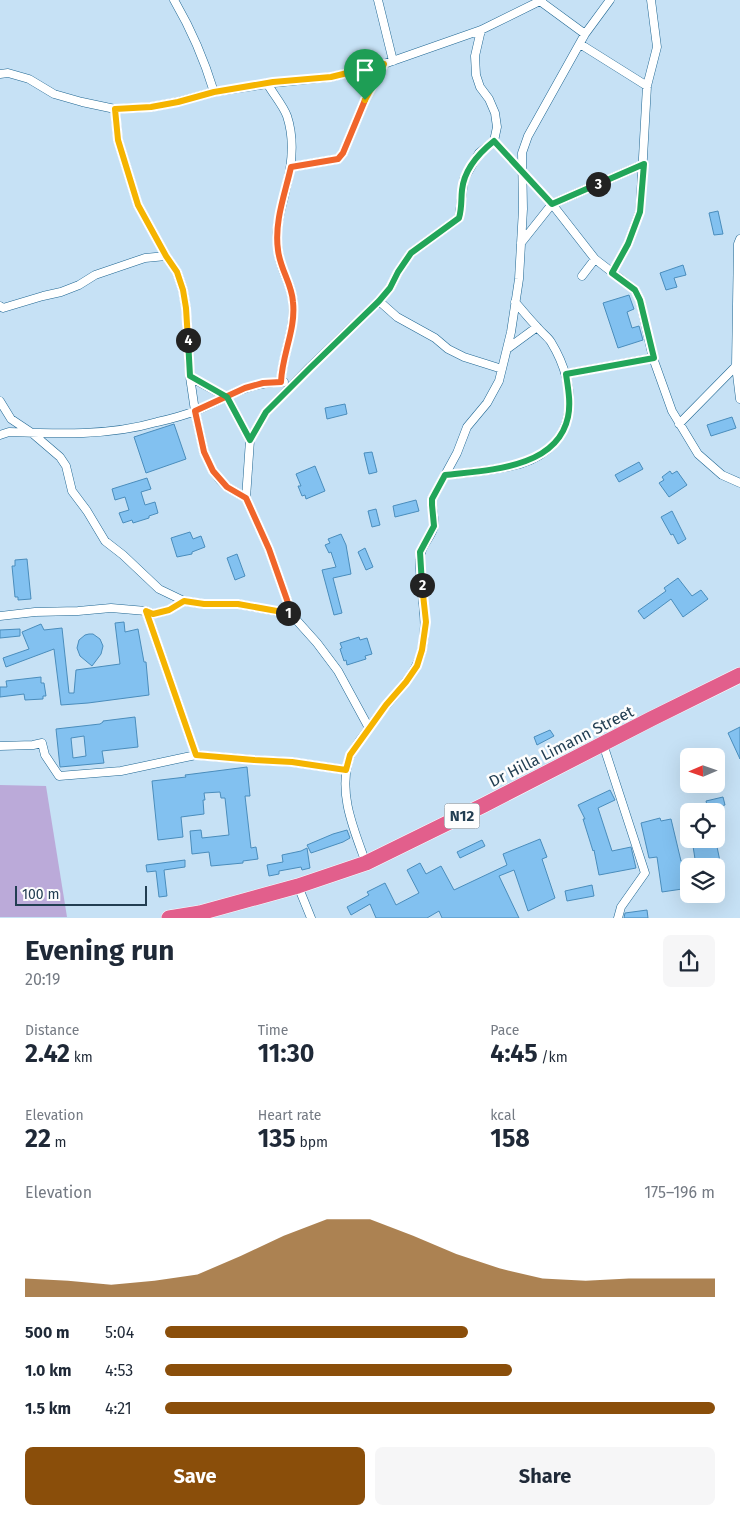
<!DOCTYPE html>
<html lang="en">
<head>
<meta charset="utf-8">
<style>
  :root { --surface:#fff; --page:#f6f6f7; --text:#1f2937; --muted:#747a83; --accent:#8a4e0a }
  body { margin:0; font-family:"Fira Sans",sans-serif; background:var(--page); color:var(--text); height:100vh; display:flex; flex-direction:column; font-size:19px; white-space:nowrap }
  * { box-sizing:border-box; margin:0 }
  p { font-size:16px; color:var(--muted) }
  .icon { flex:none; width:28px; height:28px; fill:none; stroke:currentColor; stroke-width:2; stroke-linecap:round; stroke-linejoin:round }
  .map { position:relative; height:918px; overflow:hidden }
  .side { display:flex; flex-direction:column; background:var(--surface); flex:1 }
  .side>* { flex:none }
  .needle { width:32px; rotate:268deg }
  .buttons { position:absolute; left:680px; top:748px; display:grid; gap:10px }
  .buttons a { display:grid; place-items:center; width:45px; height:45px; border-radius:8px; background:var(--surface); box-shadow:0 5px 20px #0002; font-size:25px }
  .scale { position:absolute; left:15px; bottom:12px; width:132px; box-sizing:border-box; padding-left:5px; border:2px solid #223e52; border-top:0; font-size:14px; line-height:18px; white-space:nowrap; color:#223e52; -webkit-text-stroke:4px #fdfdfd; paint-order:stroke }
  .pin { position:absolute; display:grid; place-items:center; width:42px; height:42px; color:#fff; margin:-51px -21px; border-radius:50% 50% 50% 0; rotate:-45deg; box-shadow:0 0 5px #0007 }
  .pin .icon { rotate:45deg }
  .km { position:absolute; width:25px; height:25px; margin:-12px; border-radius:50%; background:#222; color:#fff; font-size:14px; line-height:25px; text-align:center }
  .round { display:grid; place-items:center; flex:none; width:52px; height:52px; border-radius:8px; background:var(--page) }
  .headline { display:flex; align-items:center; justify-content:space-between; height:85px; padding:0 25px }
  h1 { font-size:28px; font-weight:700; line-height:38px }
  .stats { display:grid; grid-template-columns:repeat(3,1fr); gap:8px; height:85px; padding:5px 25px }
  .stats div { display:grid; align-content:center }
  .stats b { font-size:25px; font-weight:700 }
  .stats small { font-size:14px; font-weight:400 }
  .stats p { font-size:14px }
  .chart { height:140px; padding:10px 25px }
  .chart p { display:flex; justify-content:space-between }
  .chart svg { width:100%; height:90px; margin-top:5px; fill:var(--accent); opacity:.7 }
  .button { display:flex; gap:10px; margin-top:auto; padding:10px 25px }
  .button a { flex:1; height:58px; border-radius:8px; background:var(--accent); color:#fff; font-size:20px; font-weight:700; line-height:58px; text-align:center }
  .button a+a { background:var(--page); color:var(--text) }
  ul { padding:0 25px; list-style:none; font-size:16px }
  li { display:grid; grid-template-columns:80px 60px 1fr; align-items:center; height:38px }
  li i { height:12px; border-radius:6px; background:var(--accent) }
  .map>svg:first-child { display:block }
  .green { fill:#bbaad9 }
  .building { fill:#82c1f0; stroke:#4a8dbc; fill-rule:evenodd }
  .lines { fill:none; stroke-linecap:round; stroke-linejoin:round }
  .street-casing { stroke:#1f6692; stroke-width:9 }
  .highway-casing { stroke:#fff; stroke-width:16 }
  .street { stroke:#fff; stroke-width:8 }
  .highway { stroke:#e25f8c; stroke-width:15 }
  .split-1-casing { stroke:#fff; stroke-width:10 }
  .split-2-casing { stroke:#fff; stroke-width:10 }
  .split-3-casing { stroke:#fff; stroke-width:10 }
  .split-4-casing { stroke:#fff; stroke-width:10 }
  .split-5-casing { stroke:#fff; stroke-width:10 }
  .split-1 { stroke:#f0652b; stroke-width:6 }
  .split-2 { stroke:#f5b400; stroke-width:6 }
  .split-3 { stroke:#22a559; stroke-width:6 }
  .split-4 { stroke:#22a559; stroke-width:6 }
  .split-5 { stroke:#f5b400; stroke-width:6 }
  .labels { text-anchor:middle; stroke-width:5; stroke-linejoin:round; paint-order:stroke }
  .shield { fill:#fdfdfd; stroke:#647785; stroke-width:1 }
  .shield-label { font-size:15px; font-weight:bold; fill:#223e52 }
  .street-label { font-size:16px; fill:#223e52; stroke:#fdfdfd }
</style>
</head>
<body>
<div class="map">
<svg width="740" height="918" viewBox="0 0 740 918">
  <rect width="100%" height="100%" fill="#c6e1f5"/>
  <path class="green" d="M0 785 46 786 67 917H0Z"/>
  <path class="building" d="M718 211 723 234 714 235 709 213Z
    M683 265 686 275 674 278 677 287 666 290 660 273Z
    M629 295 634 309 627 312 632 328 639 326 643 340 618 348 603 303Z
    M345 404 347 414 327 419 325 408Z
    M732 417 736 428 711 436 707 425Z
    M174 424 186 459 146 473 134 437Z
    M372 452 377 472 369 474 364 453Z
    M639 462 643 469 619 482 615 475Z
    M315 466 325 491 306 499 305 495 302 496 298 486H301L296 474Z
    M670 471 672 474 677 471 687 485 669 497 659 483 664 480 662 477Z
    M147 478 151 489 141 492 145 505 155 502 158 513 149 516V518L133 523 132 520 123 523 119 513 129 510 125 497 115 500 112 489Z
    M416 500 419 511 395 517 393 506Z
    M376 509 380 525 372 527 368 511Z
    M672 511 686 539 678 544 673 534 671 535 661 517Z
    M190 532 193 539 201 536 205 547 192 552V554L177 557 171 538Z
    M341 534 346 545 351 574 333 578 342 613 334 615 322 570 336 567 331 552 329 553 325 545 330 543 328 539Z
    M365 548 373 567 366 570 358 552Z
    M237 554 245 576 235 580 227 558Z
    M27 559 31 599 18 600V597H15L12 566H15V560Z
    M678 578 692 596 701 590 708 599 683 617 671 599 644 619 638 611 666 591 664 588Z
    M124 622 125 632 138 629 144 662H146L149 695 88 703 61 705 54 649 6 667 3 658 29 649 22 632 41 624 44 630 62 628 69 693H74L76 670 120 664 115 623Z
    M20 629V636L0 638V630Z
    M89 634H93L100 639 103 646 101 654 92 666 80 656 77 648 79 640 85 635Z
    M359 637 360 640 367 638 372 654 365 656 366 659 347 665 346 660 344 661 340 649 342 648 340 643Z
    M41 677V683H44L46 696H43V699L25 700 24 694 0 697V687H7L6 681Z
    M135 717 138 747 102 751 104 763 60 767 56 729 100 724 103 722V721ZM84 736 86 756 73 758 71 738Z
    M740 727V759L728 733Z
    M550 730 554 736 537 745 534 737Z
    M247 767 250 796H245L251 848 256 847 258 859 243 861V863L211 866 209 852 192 854 190 831 201 830 202 838 229 835 225 798H221L220 792 204 793 205 800H203L204 814 181 817 183 837 158 840 152 781 186 777 185 775Z
    M610 790 615 800 598 808 612 851 631 847 636 868 599 875 594 850 593 851 583 819H585L578 805Z
    M723 797 725 805 708 809 706 801Z
    M660 818 661 821 671 819 681 861 695 859 693 846 716 842 721 866H689V888L662 892 657 857 649 858 641 823Z
    M347 830 350 838 343 842 311 853 307 845 333 834Z
    M540 839 547 857 542 859 555 898 528 911 514 870 499 876 519 918H442L439 911 427 918H376L370 904 351 915 347 907 369 895 367 892 385 883 396 905 419 893 407 870 420 863 426 874 441 866 454 890 507 865 503 854Z
    M482 840 485 846 460 858 457 852Z
    M307 848 310 868 302 870 301 867 279 871V874L269 876 267 865 283 862 282 855 301 851Z
    M185 860V867L164 870 167 896 159 897 156 871 147 872 146 865Z
    M592 885 594 896 567 901 565 891Z
    M647 910 648 918H624L625 913Z"/>
  <g class="lines">
    <g class="street-casing">
      <path id="street" d="M174 0C191 29 204 59 214 92
        M378 0 393 61
        M540 1 585 34
        M580 44 647 86
        M0 74 8 73 29 79 54 94 82 102 115 109 151 107 177 102 214 92 273 83 331 77 384 64 481 30 542 0
        M267 83C273 94 283 105 287 116 295 140 292 165 286 188 283 203 278 217 277 233 277 244 278 256 282 267 286 279 293 290 293 303 295 331 282 355 281 382
        M115 109 118 140 138 205 166 256 177 272 183 290 186 308 190 377 195 411 204 452 213 471 220 480 227 487 246 498
        M494 141 552 204 595 259 635 290 640 300 653 358 672 411 698 454 722 475 740 483
        M291 167 338 159 343 153 365 100 384 64
        M740 239 738 244 736 366 740 399
        M521 243 552 204 644 164
        M612 273 628 244 640 211 647 86 657 47 651 0
        M582 276 595 259
        M379 301 397 317 435 338 448 349 464 357 502 369
        M0 306 3 308 43 296 61 292 79 285 95 275 145 258 166 256
        M507 349 537 327
        M566 374 653 358
        M190 377 227 397 250 440
        M0 401 11 419 32 433 60 457 66 466 72 491 87 511 105 541 123 555 159 589 184 601
        M679 424 736 366
        M0 435 9 432C58 434 109 436 157 422 171 419 185 415 198 410 229 396 248 382 284 382
        M445 475C470 472 496 471 520 464 580 445 579 388 551 342 548 337 542 333 538 328 530 320 523 311 515 302
        M146 611 196 755
        M0 616 35 612 78 611 111 608 146 611 153 614 169 610 184 601 204 604H238L291 614
        M369 728 338 671 317 643 291 614 287 600 269 549 246 498 250 440 266 412 310 367 379 301 390 288 398 272 411 253 459 218 464 179 479 153 494 141 497 127 495 113 489 99 480 87 476 75 475 56 481 30
        M603 744 645 873 621 907 618 918
        M0 746 33 745 42 743 45 755 59 776 121 771 196 755 255 760 292 762 346 770
        M366 863C354 830 337 792 350 756 352 751 357 745 360 740 370 727 379 713 390 701 403 685 417 671 422 650 429 619 419 591 420 560 420 544 433 537 434 525 435 516 431 508 432 499L457 453 467 427 487 403 499 381 511 332 519 279 523 209 522 153 528 136 585 34 610 0
        M298 886 311 918"/>
    </g>
    <g class="highway-casing">
      <path id="highway" d="M169 918 200 913 298 886 366 863 484 805 651 719 740 675"/>
    </g>
    <use href="#street" class="street"/>
    <use href="#highway" class="highway"/>
  </g>
  <g class="lines">
    <g class="split-1-casing">
      <path id="split-1" d="M288 613 291 614 287 600 269 549 246 498 227 487 213 471 204 452 195 411 245 388 263 383 281 382C282 354 296 330 293 302 292 284 280 269 278 250 274 222 285 194 291 167L338 159 343 153 365 100"/>
    </g>
    <g class="split-2-casing">
      <path id="split-2" d="M288 613 238 604H204L184 601 169 610 153 614 146 611 196 755 254 760 292 762 346 770 350 755 386 705 406 682 417 666 422 650 426 622 422 585"/>
    </g>
    <g class="split-3-casing">
      <path id="split-3" d="M422 585 420 552 434 526 432 505V499L445 475C487 470 557 469 568 417 571 403 568 388 566 374L654 358 640 300 635 290 612 273 628 244 640 212 644 164 598 184"/>
    </g>
    <g class="split-4-casing">
      <path id="split-4" d="M188 340 190 376 227 397 250 440 266 412 310 368 379 301 390 288 398 272 411 253 459 218C462 208 461 199 462 190 464 170 479 153 494 141L552 204 598 184"/>
    </g>
    <g class="split-5-casing">
      <path id="split-5" d="M188 340 186 308 183 290 177 272 166 256 138 205 118 140 115 109 151 107 178 102 214 92 273 82 331 77 384 64 365 100"/>
    </g>
    <use href="#split-1" class="split-1"/>
    <use href="#split-2" class="split-2"/>
    <use href="#split-3" class="split-3"/>
    <use href="#split-4" class="split-4"/>
    <use href="#split-5" class="split-5"/>
  </g>
  <g class="labels">
    <rect class="shield" x="444.5" y="803.5" width="35" height="25" rx="4"/>
    <g class="shield-label">
      <text x="462" y="821">N12</text>
    </g>
    <g class="street-label">
      <text transform="translate(561 746) rotate(-27)" y="6">Dr Hilla Limann Street</text>
    </g>
  </g>
</svg>
<div class="buttons">
<a><svg class="needle" viewBox="-14 -14 28 28"><path d="M0-13l5 13h-10z" fill="#e53935"/><path d="M0 13l5-13h-10z" fill="#747a83"/></svg></a>
<a><svg class="icon" aria-label="locate" viewBox="0 0 24 24"><circle cx="12" cy="12" r="6"/><path d="M12 2v4M12 18v4M2 12h4M18 12h4"/></svg></a>
<a><svg class="icon" aria-label="layers" viewBox="0 0 24 24"><path d="M12 4l9 5-9 5-9-5zM3 14l9 5 9-5"/></svg></a>
</div>
<div class="scale">100 m</div>
<div class="pin" style="left:365px;top:100px;background:#1e9e55"><svg class="icon" aria-label="arrive" viewBox="0 0 24 24"><path d="M6 21V4h12l-3 4 3 4H6"/></svg></div>
<b class="km" style="left:288px;top:613px">1</b>
<b class="km" style="left:422px;top:585px">2</b>
<b class="km" style="left:598px;top:184px">3</b>
<b class="km" style="left:188px;top:340px">4</b>
</div>
<section class="side">
<div class="headline"><div><h1>Evening run</h1><p>20:19</p></div><a class="round"><svg class="icon" aria-label="share" viewBox="0 0 24 24"><path d="M12 15V3M7 8l5-5 5 5M5 13v7h14v-7"/></svg></a></div>
<div class="stats">
<div><p>Distance</p><b>2.42<small> km</small></b></div>
<div><p>Time</p><b>11:30</b></div>
<div><p>Pace</p><b>4:45<small> /km</small></b></div>
</div>
<div class="stats">
<div><p>Elevation</p><b>22<small> m</small></b></div>
<div><p>Heart rate</p><b>135<small> bpm</small></b></div>
<div><p>kcal</p><b>158</b></div>
</div>
<div class="chart"><p><span>Elevation</span>175–196 m</p>
<svg viewBox="0 0 160 44" preserveAspectRatio="none"><path d="M0 44V35L10 36L20 38L30 36L40 33L50 24L60 14L70 6L80 6L90 14L100 23L110 30L120 35L130 36L140 35L150 35L160 35V44z"/></svg>
</div>
<ul>
<li><b>500 m</b>5:04<i style="width:55%"></i></li>
<li><b>1.0 km</b>4:53<i style="width:63%"></i></li>
<li><b>1.5 km</b>4:21<i style="width:100%"></i></li>
</ul>
<div class="button"><a>Save</a><a>Share</a></div>
</section>
</body>
</html>
